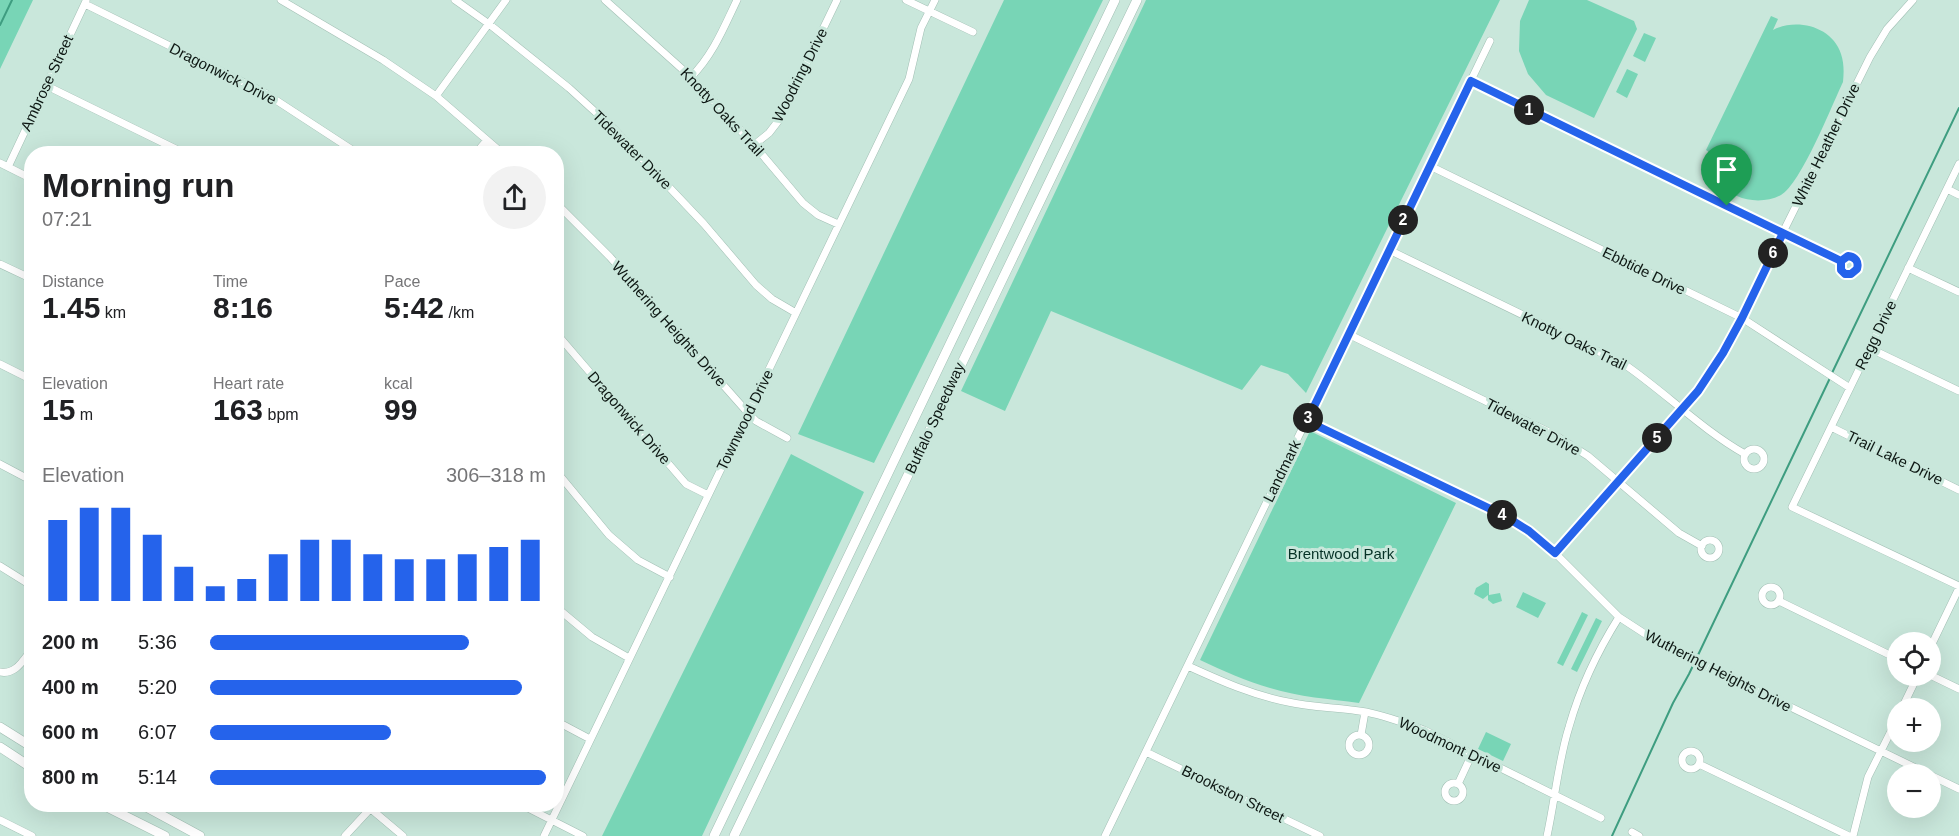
<!DOCTYPE html>
<html lang="en">
<head>
<meta charset="utf-8">
<style>
  :root { --surface:#fff; --page:#f2f2f2; --text:#202124; --muted:#757577; --accent:#2563eb }
  body { margin:0; font-family:Helvetica,sans-serif; background:var(--page); color:var(--text); height:100vh; display:flex; flex-direction:column; font-size:22px; white-space:nowrap }
  * { box-sizing:border-box; margin:0 }
  p { font-size:20px; color:var(--muted) }
  .icon { flex:none; width:33px; height:33px; fill:none; stroke:currentColor; stroke-width:2; stroke-linecap:round; stroke-linejoin:round }
  .map { position:relative; flex:1; overflow:hidden }
  .panel { position:absolute; left:24px; top:146px; width:540px; height:666px; display:flex; flex-direction:column; background:var(--surface); border-radius:24px; box-shadow:0 6px 24px #0002 }
  .panel>* { flex:none }
  .tools { position:absolute; left:1887px; top:632px; display:grid; gap:12px }
  .tools a { display:grid; place-items:center; width:54px; height:54px; border-radius:50%; background:var(--surface); box-shadow:0 6px 24px #0002; font-size:30px }
  .pin { position:absolute; display:grid; place-items:center; width:51px; height:51px; color:#fff; margin:-62px -26px; border-radius:50% 50% 50% 0; rotate:-45deg; box-shadow:0 0 6px #0007 }
  .pin .icon { rotate:45deg }
  .km { position:absolute; width:30px; height:30px; margin:-15px; border-radius:50%; background:#222; color:#fff; font-size:16px; line-height:30px; text-align:center }
  .round { display:grid; place-items:center; flex:none; width:63px; height:63px; border-radius:32px; background:var(--page) }
  .summary { display:flex; align-items:center; justify-content:space-between; height:102px; padding:0 18px }
  h1 { font-size:33px; font-weight:800; line-height:45px }
  .stats { display:grid; grid-template-columns:repeat(3,1fr); gap:9px; height:102px; padding:6px 18px }
  .stats div { display:grid; align-content:center }
  .stats b { font-size:30px; font-weight:800 }
  .stats small { font-size:16px; font-weight:400 }
  .stats p { font-size:16px }
  .chart { height:168px; padding:12px 18px }
  .chart p { display:flex; justify-content:space-between }
  .chart svg { width:100%; height:108px; margin-top:6px; stroke:var(--accent); stroke-width:6 }
  ul { padding:0 18px; list-style:none; font-size:20px }
  li { display:grid; grid-template-columns:96px 72px 1fr; align-items:center; height:45px }
  li i { height:15px; border-radius:8px; background:var(--accent) }
  .map>svg:first-child { display:block }
  .green { fill:#78d5b6 }
  .lines { fill:none; stroke-linecap:round; stroke-linejoin:round }
  .stream { stroke:#3e9d80; stroke-width:2 }
  .street-casing { stroke:#a2bfb4; stroke-width:8 }
  .secondary-casing { stroke:#a2bfb4; stroke-width:10 }
  .street { stroke:#fff; stroke-width:7 }
  .secondary { stroke:#fff; stroke-width:9 }
  .route-casing { stroke:#fff; stroke-width:12 }
  .route { stroke:#2563eb; stroke-width:8 }
  .labels { text-anchor:middle; stroke-width:6; stroke-linejoin:round; paint-order:stroke }
  .street-label { font-size:15px; fill:#0d1713; stroke:#c9e7db }
  .park-label { font-size:15px; fill:#063327; stroke:#c9e7db }
</style>
</head>
<body>
<div class="map">
<svg width="1959" height="836" viewBox="0 0 1959 836">
  <rect width="100%" height="100%" fill="#c9e7db"/>
  <path class="green" d="M0 0H33L0 69Z
    M1004 0H1103L874 463 798 434Z
    M1146 0H1500L1306 393 1288 374 1261 365 1242 390 1051 311 1005 411 961 391Z
    M1529 0H1587L1634 21 1637 29 1594 118 1546 95 1528 74 1519 51 1520 21Z
    M1771 16 1778 19 1773 30C1796 18 1832 26 1841 54 1844 63 1844 72 1843 82 1832 105 1801 184 1781 195 1768 202 1750 202 1737 196 1717 186 1710 173 1709 152L1706 150Z
    M1644 33 1656 38 1645 62 1633 56Z
    M1627 69 1638 74 1627 98 1616 92Z
    M1310 431 1456 503 1359 703C1330 699 1299 697 1270 688 1246 681 1223 671 1200 660Z
    M791 454 864 492 702 836H602Z
    M1486 582 1489 584V595L1500 593 1502 601 1493 604 1488 600V595L1483 599 1474 594 1476 588Z
    M1523 592 1546 603 1538 618 1516 607Z
    M1582 612 1588 615 1563 666 1557 663Z
    M1596 618 1602 621 1577 672 1571 669Z
    M1486 732 1511 744 1503 761 1478 749Z"/>
  <g class="lines">
    <path class="stream" d="M0 25 12 0
      M1832 373 1959 108
      M1612 836 1673 703 1689 674 1830 378"/>
    <g class="street-casing">
      <path id="street" d="M281 0 383 60 436 96 502 153
        M455 0 489 24 569 88 614 129 704 224 756 285 772 299 796 313
        M605 0 691 77 754 145 803 203 818 215 838 224
        M906 0 973 32
        M85 4 265 93 357 153
        M691 77C713 55 724 27 737 0
        M1471 81 1841 261
        M45 85 184 153
        M436 96 506 0
        M754 145 769 133 779 120 837 0
        M476 153 487 140
        M0 163 32 179
        M1959 164 1792 507 1959 586
        M1430 166 1742 318 1850 388
        M8 167 86 1
        M1947 189 1959 195
        M556 203 610 257 748 413 756 421 787 438
        M1389 250 1624 364C1666 393 1701 429 1745 454
        M1840 265a9 9 0 1 1 18 0a9 9 0 1 1-18 0Z
        M0 264 32 279
        M1908 268 1959 292
        M556 333 686 484 708 495
        M1348 334 1553 434 1588 456 1679 533 1702 546
        M1869 348 1959 391
        M0 364 32 380
        M1307 421 1516 523 1555 553 1619 617 1659 643 1928 774
        M1831 427 1959 490
        M1744 459a10 10 0 1 1 20 0a10 10 0 1 1-20 0Z
        M0 464 32 481
        M556 471 609 535 638 560 670 577
        M1701 549a9 9 0 1 1 18 0a9 9 0 1 1-18 0Z
        M1555 553 1698 391 1723 353 1870 57 1887 29 1913 0
        M0 566 32 586
        M1762 596a9 9 0 1 1 18 0a9 9 0 1 1-18 0Z
        M1779 601 1898 659
        M556 607 592 637 629 658
        M1930 648 1959 588
        M1188 666C1221 681 1252 695 1288 702 1313 708 1340 707 1366 712 1386 716 1405 723 1424 730L1601 818
        M0 672C16 675 23 660 32 649
        M1930 675 1959 689
        M1902 708 1918 675
        M556 721 590 739
        M1361 735 1365 712
        M1349 745a10 10 0 1 1 20 0a10 10 0 1 1-20 0Z
        M1682 760a9 9 0 1 1 18 0a9 9 0 1 1-18 0Z
        M1146 752 1320 836
        M1699 764 1849 836
        M1930 775 1959 789
        M1445 792a9 9 0 1 1 18 0a9 9 0 1 1-18 0Z
        M1458 784 1472 754
        M365 804 403 836
        M520 804 583 836
        M0 820 32 836
        M1632 832 1639 836
        M345 836 370 809
        M544 836 896 106 909 79 921 28 935 0
        M1105 836 1490 41
        M1547 836C1555 800 1558 762 1569 727 1580 688 1597 652 1619 617
        M1853 836 1868 777 1898 717"/>
    </g>
    <g class="secondary-casing">
      <path id="secondary" d="M0 727 32 747
        M0 747 32 768
        M101 804 165 836
        M141 804 200 836
        M714 836 1115 0
        M734 836 1137 0"/>
    </g>
    <use href="#street" class="street"/>
    <use href="#secondary" class="secondary"/>
  </g>
  <g class="lines">
    <g class="route-casing">
      <path id="route" d="M1727 206 1471 81 1307 421 1505 516 1529 531 1555 553 1698 391 1723 353 1742 318 1783 233 1841 261 1848 256C1856 257 1859 262 1857 269L1851 274H1845L1841 270V261L1727 206"/>
    </g>
    <use href="#route" class="route"/>
  </g>
  <g class="labels">
    <g class="street-label">
      <text transform="translate(223 74) rotate(27)" y="5">Dragonwick Drive</text>
      <text transform="translate(800 75) rotate(-63)" y="5">Woodring Drive</text>
      <text transform="translate(47 83) rotate(-65)" y="5">Ambrose Street</text>
      <text transform="translate(722 112) rotate(47)" y="5">Knotty Oaks Trail</text>
      <text transform="translate(1826 145) rotate(-64)" y="5">White Heather Drive</text>
      <text transform="translate(632 150) rotate(45)" y="5">Tidewater Drive</text>
      <text transform="translate(1644 271) rotate(26)" y="5">Ebbtide Drive</text>
      <text transform="translate(669 324) rotate(48)" y="5">Wuthering Heights Drive</text>
      <text transform="translate(1876 335) rotate(-64)" y="5">Regg Drive</text>
      <text transform="translate(1574 341) rotate(26)" y="5">Knotty Oaks Trail</text>
      <text transform="translate(629 418) rotate(49)" y="5">Dragonwick Drive</text>
      <text transform="translate(935 418) rotate(-65)" y="5">Buffalo Speedway</text>
      <text transform="translate(745 420) rotate(-64)" y="5">Townwood Drive</text>
      <text transform="translate(1533 427) rotate(28)" y="5">Tidewater Drive</text>
      <text transform="translate(1895 458) rotate(26)" y="5">Trail Lake Drive</text>
      <text transform="translate(1282 471) rotate(-64)" y="5">Landmark</text>
      <text transform="translate(1718 671) rotate(27)" y="5">Wuthering Heights Drive</text>
      <text transform="translate(1450 745) rotate(25)" y="5">Woodmont Drive</text>
      <text transform="translate(1233 794) rotate(26)" y="5">Brookston Street</text>
    </g>
    <g class="park-label">
      <text x="1341" y="559">Brentwood Park</text>
    </g>
  </g>
</svg>
<div class="tools">
<a><svg class="icon" aria-label="locate" viewBox="0 0 24 24"><circle cx="12" cy="12" r="6"/><path d="M12 2v4M12 18v4M2 12h4M18 12h4"/></svg></a>
<a>+</a>
<a>−</a>
</div>
<div class="pin" style="left:1727px;top:206px;background:#1e9e55"><svg class="icon" aria-label="arrive" viewBox="0 0 24 24"><path d="M6 21V4h12l-3 4 3 4H6"/></svg></div>
<b class="km" style="left:1529px;top:110px">1</b>
<b class="km" style="left:1403px;top:220px">2</b>
<b class="km" style="left:1308px;top:418px">3</b>
<b class="km" style="left:1502px;top:515px">4</b>
<b class="km" style="left:1657px;top:438px">5</b>
<b class="km" style="left:1773px;top:253px">6</b>
<section class="panel">
<div class="summary"><div><h1>Morning run</h1><p>07:21</p></div><a class="round"><svg class="icon" aria-label="share" viewBox="0 0 24 24"><path d="M12 15V3M7 8l5-5 5 5M5 13v7h14v-7"/></svg></a></div>
<div class="stats">
<div><p>Distance</p><b>1.45<small> km</small></b></div>
<div><p>Time</p><b>8:16</b></div>
<div><p>Pace</p><b>5:42<small> /km</small></b></div>
</div>
<div class="stats">
<div><p>Elevation</p><b>15<small> m</small></b></div>
<div><p>Heart rate</p><b>163<small> bpm</small></b></div>
<div><p>kcal</p><b>99</b></div>
</div>
<div class="chart"><p><span>Elevation</span>306–318 m</p>
<svg viewBox="0 0 160 44" preserveAspectRatio="none"><path d="M5 44V11M15 44V6M25 44V6M35 44V17M45 44V30M55 44V38M65 44V35M75 44V25M85 44V19M95 44V19M105 44V25M115 44V27M125 44V27M135 44V25M145 44V22M155 44V19"/></svg>
</div>
<ul>
<li><b>200 m</b>5:36<i style="width:77%"></i></li>
<li><b>400 m</b>5:20<i style="width:93%"></i></li>
<li><b>600 m</b>6:07<i style="width:54%"></i></li>
<li><b>800 m</b>5:14<i style="width:100%"></i></li>
</ul>
</section>
</div>
</body>
</html>
